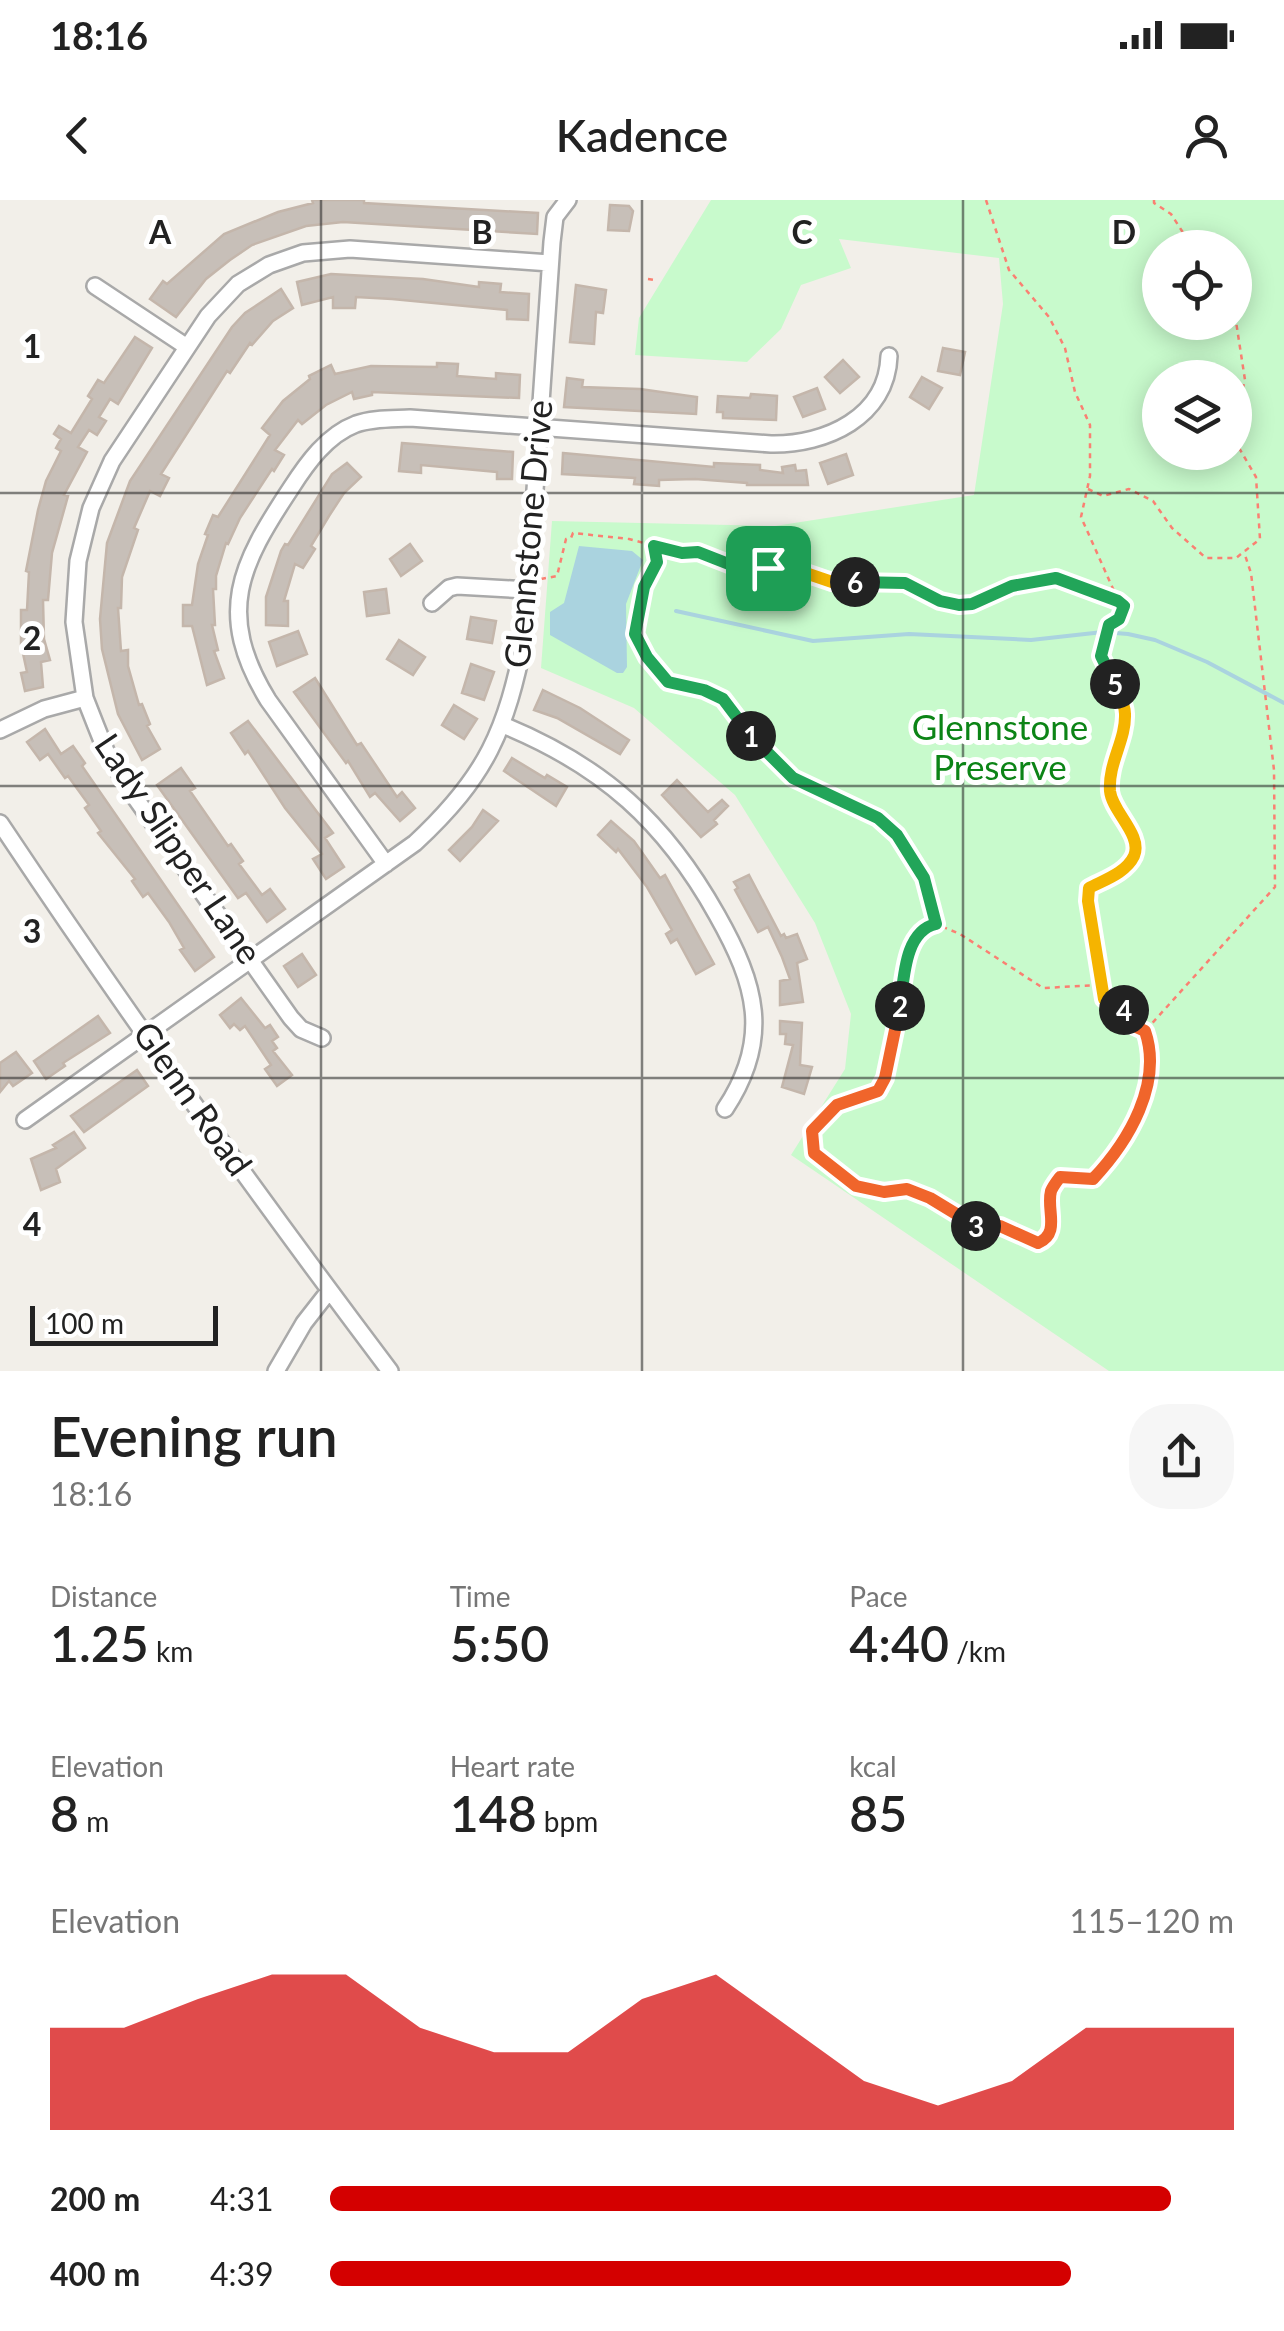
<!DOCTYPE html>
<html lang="en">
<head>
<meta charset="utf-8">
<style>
  :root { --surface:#fff; --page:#f6f6f6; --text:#222; --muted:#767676; --accent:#d40000 }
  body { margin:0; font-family:Lato,sans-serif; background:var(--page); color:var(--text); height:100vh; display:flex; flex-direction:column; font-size:38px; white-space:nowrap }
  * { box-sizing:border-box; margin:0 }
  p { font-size:32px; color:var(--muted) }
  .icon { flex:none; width:55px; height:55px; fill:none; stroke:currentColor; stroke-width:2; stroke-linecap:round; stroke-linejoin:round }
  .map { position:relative; height:1171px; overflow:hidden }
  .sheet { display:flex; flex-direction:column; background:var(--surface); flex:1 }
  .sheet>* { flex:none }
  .fabs { position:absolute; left:1142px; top:30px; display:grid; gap:20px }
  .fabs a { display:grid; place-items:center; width:110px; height:110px; border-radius:50%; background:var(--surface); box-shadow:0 5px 25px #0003; font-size:50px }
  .scale { position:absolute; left:30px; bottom:25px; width:188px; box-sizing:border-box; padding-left:10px; border:5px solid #222; border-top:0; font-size:28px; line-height:35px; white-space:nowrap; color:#222; -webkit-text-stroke:8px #fff; paint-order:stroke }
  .pin { position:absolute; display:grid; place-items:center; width:85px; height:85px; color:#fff; margin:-42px; border-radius:20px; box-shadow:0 5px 15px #0006 }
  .km { position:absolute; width:50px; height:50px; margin:-25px; border-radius:50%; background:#222; color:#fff; font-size:28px; line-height:50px; text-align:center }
  .round { display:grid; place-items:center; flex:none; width:105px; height:105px; border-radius:40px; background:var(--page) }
  .overview { display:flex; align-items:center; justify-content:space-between; height:170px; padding:0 50px }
  h1 { font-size:55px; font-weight:600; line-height:75px }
  .stats { display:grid; grid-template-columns:repeat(3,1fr); gap:15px; height:170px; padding:10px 50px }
  .stats div { display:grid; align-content:center }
  .stats b { font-size:50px; font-weight:600 }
  .stats small { font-size:28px; font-weight:400 }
  .stats p { font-size:28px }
  .chart { height:280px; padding:20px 50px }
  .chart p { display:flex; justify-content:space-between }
  .chart svg { width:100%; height:180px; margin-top:10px; fill:var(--accent); opacity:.7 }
  ul { padding:0 50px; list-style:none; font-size:32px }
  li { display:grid; grid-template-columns:160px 120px 1fr; align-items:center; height:75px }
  li i { height:25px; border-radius:12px; background:var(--accent) }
  .status { display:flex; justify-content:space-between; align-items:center; height:70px; padding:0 50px; background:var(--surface); direction:ltr }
  .status svg { height:28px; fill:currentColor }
  header { display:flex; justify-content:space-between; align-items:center; height:130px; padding:0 50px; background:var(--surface); font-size:45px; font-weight:600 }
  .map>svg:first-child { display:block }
  .park { fill:#c8facc; fill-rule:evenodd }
  .water { fill:#aad3df }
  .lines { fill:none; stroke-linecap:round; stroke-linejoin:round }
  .stream { stroke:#aad3df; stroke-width:4 }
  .building { fill:#c7bfb8; stroke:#c4b6ab; stroke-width:2.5 }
  .minor-casing { stroke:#a9a9a9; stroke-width:20 }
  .path { stroke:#fa8072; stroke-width:2.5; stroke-dasharray:5 5; stroke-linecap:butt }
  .minor { stroke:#fff; stroke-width:15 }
  .split-1-casing { stroke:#fff; stroke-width:20 }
  .split-2-casing { stroke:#fff; stroke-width:20 }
  .split-3-casing { stroke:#fff; stroke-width:20 }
  .split-4-casing { stroke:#fff; stroke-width:20 }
  .split-5-casing { stroke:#fff; stroke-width:20 }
  .split-6-casing { stroke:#fff; stroke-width:20 }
  .split-7-casing { stroke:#fff; stroke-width:20 }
  .split-1 { stroke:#22a559; stroke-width:12 }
  .split-2 { stroke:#22a559; stroke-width:12 }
  .split-3 { stroke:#f0652b; stroke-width:12 }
  .split-4 { stroke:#f0652b; stroke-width:12 }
  .split-5 { stroke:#f5b400; stroke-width:12 }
  .split-6 { stroke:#22a559; stroke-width:12 }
  .split-7 { stroke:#f5b400; stroke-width:12 }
  .grid { fill:none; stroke:#222; stroke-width:2.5; stroke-opacity:0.55 }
  .labels { text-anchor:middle; stroke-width:10; stroke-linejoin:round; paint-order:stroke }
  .street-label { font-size:35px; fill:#222; stroke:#fff }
  .park-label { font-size:35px; fill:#0c8416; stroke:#fff }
  .grid-label { font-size:32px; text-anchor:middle; font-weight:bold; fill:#222; stroke:#fff; stroke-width:10; stroke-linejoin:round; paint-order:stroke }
</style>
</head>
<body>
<div class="status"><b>18:16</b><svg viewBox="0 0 49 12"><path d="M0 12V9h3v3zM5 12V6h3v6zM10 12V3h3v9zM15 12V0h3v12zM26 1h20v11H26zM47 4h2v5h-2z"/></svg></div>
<header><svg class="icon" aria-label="back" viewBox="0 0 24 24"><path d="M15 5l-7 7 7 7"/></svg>Kadence<svg class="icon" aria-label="person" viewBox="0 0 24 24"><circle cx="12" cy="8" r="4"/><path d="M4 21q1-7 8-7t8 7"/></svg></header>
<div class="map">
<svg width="1284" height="1171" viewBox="0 0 1284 1171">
  <rect width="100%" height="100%" fill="#f2efe9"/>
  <path class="park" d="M711 0H1284V1171H1109L791 955 845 869 851 814 815 723 735 595 634 508 541 468 552 321 775 326 974 295 1003 104 999 58 839 39 851 68 801 85 781 129 747 162 635 155 639 118ZM1160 48H1235V122H1160ZM1160 178H1235V252H1160Z"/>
  <path class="water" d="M579 346 632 351 643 360 626 404 627 467 623 473H617L550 435V412L564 403Z"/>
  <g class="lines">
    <path class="stream" d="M676 411 813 441 909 434 1031 440 1103 432 1128 434 1155 440 1207 462 1284 503"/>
  </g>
  <path class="building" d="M312 0H364V3L538 13 537 34 343 22 306 26 252 45 230 60 206 79 176 117 150 99 163 81 167 84 224 34 278 12 313 3Z
    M610 5 629 6 633 11 629 31 608 30Z
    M331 74 423 79 479 87V82L501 84 500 92 529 94 528 120 507 119V110L392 99 356 97 355 108H333V97L302 105 297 82Z
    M576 85 606 90 603 113 596 112 594 144 570 142Z
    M281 89 293 108 273 121 252 145 250 143 230 173 227 171 161 274 169 278 160 296 150 291 134 328 138 330 122 377 121 408H118L121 451 128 450V466L139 505 142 504 150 524 147 526 160 549 142 560 118 514 102 449 100 419 107 343 130 281 232 127 245 113Z
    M135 137 152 148 118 204 110 199 99 217 106 221 97 235 89 230 78 247 87 252 64 295 68 296 52 353 48 400H43L44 439 50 460 41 462 43 487 25 491 21 473 27 472 21 444V410H27L29 372 26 371 38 310 46 281 61 251 56 248 61 239 54 234 59 226 71 233 92 199 88 196 98 180 104 183Z
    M943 148 965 152 960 175 938 171Z
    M843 160 859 177 840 193 825 177Z
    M437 163 458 164 457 176 496 179V173L520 175 519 198 372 192V195L354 199 352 192 326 205 302 224 298 220 275 250 284 255 274 271 272 269 240 318 228 344 226 343 216 376V389H213L215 425H212L218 450 214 451 224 478 207 485 192 426H183V405H192L198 364 208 335 205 334 213 315 218 317 270 235 262 228 283 201 310 179 309 176 331 165 335 174 371 166 437 167Z
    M922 177 942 188 929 209 910 197Z
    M567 178 583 180 582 187 640 189 697 197 696 214 564 207Z
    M817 188 825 209 803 217 794 197Z
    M751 194 777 196 776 220 723 218V212H717L718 196 750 198Z
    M402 243 513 252 512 279H497V272L421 265V273L399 271Z
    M563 253 714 267V263L760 265V270L783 273 782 267 795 265 796 271 806 270 808 285H747V283L695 279 659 280V286L634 284 635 278 562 274Z
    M846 254 853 275 828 284 820 263Z
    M347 263 361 277 344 293 329 316 311 346 315 349 303 368 295 364 284 401H288V426L266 425V397L281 351 285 344 288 345 332 274Z
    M410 344 422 361 401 376 390 359Z
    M386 389 389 413 367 416 364 392Z
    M471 417 496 421 492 443 467 439Z
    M298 431 307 454 277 466 269 442Z
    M399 440 425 457 413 475 387 459Z
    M471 464 494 472 484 500 462 493Z
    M315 478 357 545 361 543 397 597 402 592 415 608 400 621 375 593 370 597 348 561 346 563 294 492Z
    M543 490 580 508 629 540 620 554 557 518 534 510Z
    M454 505 477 519 464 539 442 525Z
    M248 521 333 633 325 638 344 667 326 679 313 659 322 654 285 608 248 551 245 554 231 533Z
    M45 529 61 554 73 546 85 563 82 566 214 757 195 771 180 750 184 748 169 722 148 693 143 697 132 681 135 679 98 633 101 631 85 608 89 605 68 576 65 578 48 554 40 560 27 542Z
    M512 558 545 578 547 575 567 587 556 606 504 571Z
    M181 568 195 588 190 591 228 646 231 644 243 661 239 664 262 695 270 689 285 709 267 722 246 693 238 698 157 585Z
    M677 580 708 612 722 600 728 606 714 620 717 624 701 637 662 595Z
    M483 610 498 621 460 661 449 650 472 627Z
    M611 621 634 641 660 678 665 675 714 764 696 774 677 739 671 743 666 734 672 730 647 687 618 649 616 652 598 635Z
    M749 675 781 736 784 734 786 738 797 734 807 759 797 763 803 802 780 805V781L790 779 782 757 768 727 758 732 735 690 738 688 734 682Z
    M302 754 316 775 298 787 284 766Z
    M241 798 265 828 270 825 278 837 272 841 277 848 273 851 292 875 277 886 265 869 271 865 245 826 240 830 234 824 230 828 220 815Z
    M98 816 110 833 63 863 65 866 46 879 34 861Z
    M780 821 802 823 800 865 812 867 804 894 782 887 793 845 785 844 786 834H780Z
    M16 852 32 873 13 886 9 881 0 892V863Z
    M137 870 148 886 84 932 71 916Z
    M74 932 85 948 56 969 60 982 41 990 31 959 56 948 53 945Z"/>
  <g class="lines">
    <g class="minor-casing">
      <path id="minor" d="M95 86 187 147
        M432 403 449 388 457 386 528 390
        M503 525C603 566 665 622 717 715 756 784 772 838 725 909
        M0 530 44 509 85 498
        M0 623C124 809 255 992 390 1171
        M386 664 268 500C215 413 240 365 291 288 307 263 327 235 356 224 373 218 392 219 410 218L771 244C826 245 887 217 889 156
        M322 838 301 829 291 818 134 596 106 551 96 526 85 498 74 422 78 361 91 308 112 261 208 116 238 84 269 65 303 53 350 49 550 63
        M25 920 415 643C487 576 506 531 525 436L552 42 555 17 568 0
        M276 1171 304 1123 329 1091"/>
    </g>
    <path class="path" d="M986 0 1009 70 1049 117 1065 148 1075 192 1090 225V276L1081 317 1118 400
      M1154 0V3L1171 14 1193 48
      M648 79 655 80
      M1235 115 1245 180 1235 216
      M1088 289 1103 296 1129 289 1153 301 1172 328 1206 358H1236L1260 339 1256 277 1235 241
      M655 348 657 362 644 387 635 434 647 457 668 481 704 490 723 499 744 529 793 578 878 618 897 635 924 678 928 706 936 724
      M541 379 557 376 566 339 571 338 573 333 629 339 681 353 698 352 744 370 788 367 832 382 905 383 940 401 959 405 972 404 1012 386 1047 378 1068 381 1118 401 1124 406 1123 412C1119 420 1111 422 1108 429 1089 467 1128 483 1125 517 1122 543 1107 566 1110 593 1113 612 1144 636 1133 657 1125 673 1104 680 1089 688L1088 701 1103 799 1125 810 1132 825 1145 831C1164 883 1129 941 1093 979L1060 977 1051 991 1050 1035 1038 1043 1000 1026 986 1031 930 997 907 989 884 992 856 985 814 953 812 931 837 905 878 891 885 878 912 741 927 726 936 724 960 734 1043 788 1100 785
      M1146 830 1275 687 1274 570 1251 373 1244 352"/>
    <use href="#minor" class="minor"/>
  </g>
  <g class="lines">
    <g class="split-1-casing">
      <path id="split-1" d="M751 536 723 499 704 490 668 482 647 457 635 434 644 387 657 362 654 346 682 353 698 352 744 370 768 368"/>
    </g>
    <g class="split-2-casing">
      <path id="split-2" d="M751 536 793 578 878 618 897 635 924 678 936 724C904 731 904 780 900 806"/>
    </g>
    <g class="split-3-casing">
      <path id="split-3" d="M900 806 885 878 878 891 837 905 812 931 814 953 856 986 884 992 907 989 930 998 976 1026"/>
    </g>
    <g class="split-4-casing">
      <path id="split-4" d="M976 1026 986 1031 1000 1026 1038 1043C1061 1033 1046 1010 1051 991 1053 986 1057 981 1060 977L1093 979C1129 941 1163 883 1145 831L1132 825 1124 810"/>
    </g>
    <g class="split-5-casing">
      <path id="split-5" d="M1115 484C1119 493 1125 504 1125 514 1126 540 1108 563 1110 591 1112 612 1143 635 1134 656 1126 673 1104 680 1089 688L1088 701 1104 799 1124 810"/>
    </g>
    <g class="split-6-casing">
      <path id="split-6" d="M855 382 905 383 940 401 959 405 972 404 1012 386 1056 378 1118 401 1124 406 1119 419 1109 425 1101 456 1115 484"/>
    </g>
    <g class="split-7-casing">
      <path id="split-7" d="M768 368 788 367 832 382H855"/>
    </g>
    <use href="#split-1" class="split-1"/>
    <use href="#split-2" class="split-2"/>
    <use href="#split-3" class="split-3"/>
    <use href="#split-4" class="split-4"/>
    <use href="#split-5" class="split-5"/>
    <use href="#split-6" class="split-6"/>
    <use href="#split-7" class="split-7"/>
  </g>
  <path class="grid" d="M321 0V1171M642 0V1171M963 0V1171M0 293H1284M0 586H1284M0 878H1284"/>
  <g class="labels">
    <g class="street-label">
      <text transform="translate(529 334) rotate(-85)" y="12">Glennstone Drive</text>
      <text transform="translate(178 649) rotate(56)" y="12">Lady Slipper Lane</text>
      <text transform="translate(192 899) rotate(55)" y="12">Glenn Road</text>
    </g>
    <g class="park-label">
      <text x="1000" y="540">Glennstone<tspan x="1000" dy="40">Preserve</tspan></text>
    </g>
  </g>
  <g class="grid-label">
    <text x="160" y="44">A</text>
    <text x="482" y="44">B</text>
    <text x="802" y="44">C</text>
    <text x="1124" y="44">D</text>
    <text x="32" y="158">1</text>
    <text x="32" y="450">2</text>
    <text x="32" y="743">3</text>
    <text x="32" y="1036">4</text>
  </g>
</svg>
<div class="fabs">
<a><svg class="icon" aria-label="locate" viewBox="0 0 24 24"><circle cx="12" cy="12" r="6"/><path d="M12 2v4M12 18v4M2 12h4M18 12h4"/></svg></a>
<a><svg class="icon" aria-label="layers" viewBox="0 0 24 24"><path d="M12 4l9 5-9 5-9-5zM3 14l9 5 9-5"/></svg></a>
</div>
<div class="scale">100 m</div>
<div class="pin" style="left:768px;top:368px;background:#1e9e55"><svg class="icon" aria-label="arrive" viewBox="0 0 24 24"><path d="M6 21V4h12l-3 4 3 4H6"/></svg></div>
<b class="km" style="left:751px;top:536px">1</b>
<b class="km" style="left:900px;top:806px">2</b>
<b class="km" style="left:976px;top:1026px">3</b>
<b class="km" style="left:1124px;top:810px">4</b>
<b class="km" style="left:1115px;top:484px">5</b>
<b class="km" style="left:855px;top:382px">6</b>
</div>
<section class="sheet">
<div class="overview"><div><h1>Evening run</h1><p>18:16</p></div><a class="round"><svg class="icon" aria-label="share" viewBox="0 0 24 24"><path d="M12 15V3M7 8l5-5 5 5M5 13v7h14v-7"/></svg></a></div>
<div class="stats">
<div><p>Distance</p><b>1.25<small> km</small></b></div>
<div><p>Time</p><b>5:50</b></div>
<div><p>Pace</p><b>4:40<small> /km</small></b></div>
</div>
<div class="stats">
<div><p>Elevation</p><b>8<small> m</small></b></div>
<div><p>Heart rate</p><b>148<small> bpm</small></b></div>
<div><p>kcal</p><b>85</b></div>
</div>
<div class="chart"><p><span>Elevation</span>115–120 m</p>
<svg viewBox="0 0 160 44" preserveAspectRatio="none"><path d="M0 44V19L10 19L20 12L30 6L40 6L50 19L60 25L70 25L80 12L90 6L100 19L110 32L120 38L130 32L140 19L150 19L160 19V44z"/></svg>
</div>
<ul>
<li><b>200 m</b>4:31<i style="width:93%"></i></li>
<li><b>400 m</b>4:39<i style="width:82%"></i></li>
</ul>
</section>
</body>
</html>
